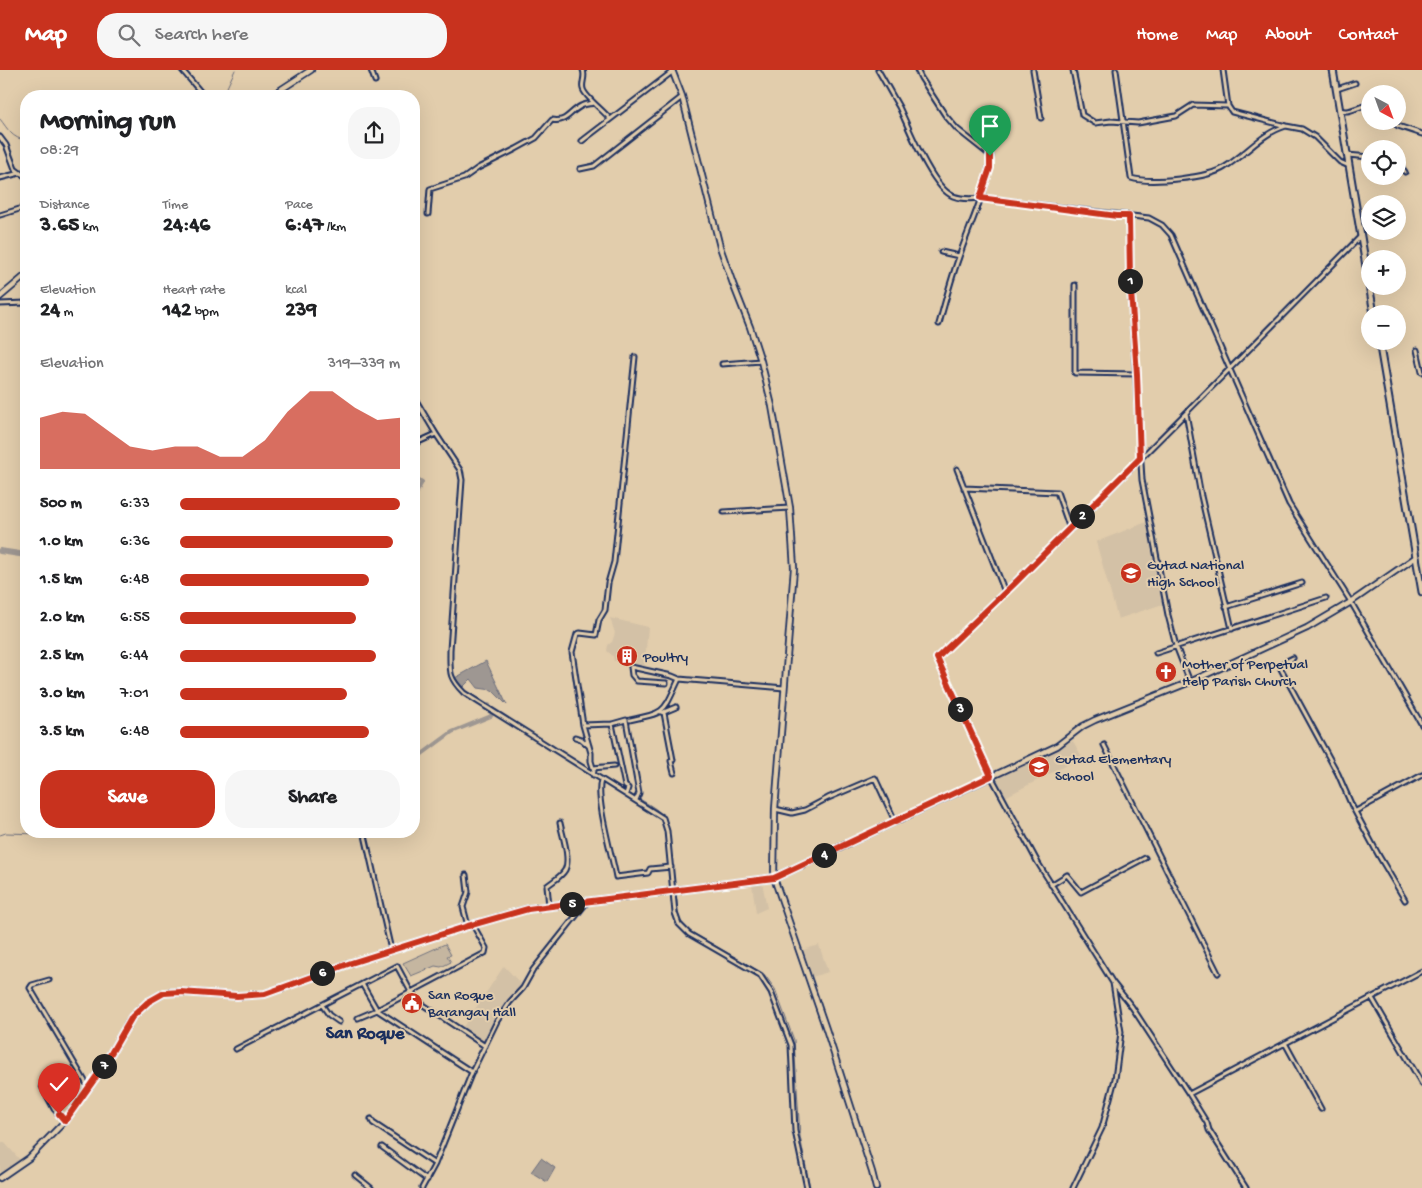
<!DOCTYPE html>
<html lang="en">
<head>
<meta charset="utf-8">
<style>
  :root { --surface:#fff; --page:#f6f6f6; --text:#202124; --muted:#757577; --accent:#c8321e }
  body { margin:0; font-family:"Gochi Hand",sans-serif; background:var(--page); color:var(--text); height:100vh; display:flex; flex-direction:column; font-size:19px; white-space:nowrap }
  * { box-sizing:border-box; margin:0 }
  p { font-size:16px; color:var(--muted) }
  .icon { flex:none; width:28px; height:28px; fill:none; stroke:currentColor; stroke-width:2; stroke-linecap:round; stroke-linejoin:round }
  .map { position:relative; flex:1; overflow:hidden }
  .sheet { position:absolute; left:20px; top:20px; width:400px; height:748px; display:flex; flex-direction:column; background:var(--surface); border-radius:20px; box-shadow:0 5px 20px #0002 }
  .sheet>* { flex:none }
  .needle { width:32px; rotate:139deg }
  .tools { position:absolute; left:1361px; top:15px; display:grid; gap:10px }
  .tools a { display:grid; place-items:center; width:45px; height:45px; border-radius:50%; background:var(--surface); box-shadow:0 5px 20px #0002; font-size:25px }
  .pin { position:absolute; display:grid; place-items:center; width:42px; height:42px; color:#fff; margin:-51px -21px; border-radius:50% 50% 50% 0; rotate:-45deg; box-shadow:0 0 5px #0007 }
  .pin .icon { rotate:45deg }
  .km { position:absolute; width:25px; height:25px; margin:-12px; border-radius:50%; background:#222; color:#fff; font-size:14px; line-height:25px; text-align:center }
  .round { display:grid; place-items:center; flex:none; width:52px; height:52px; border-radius:20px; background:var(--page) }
  .headline { display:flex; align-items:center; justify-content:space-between; height:85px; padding:0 20px }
  h1 { font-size:28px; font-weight:700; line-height:38px }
  .stats { display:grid; grid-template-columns:repeat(3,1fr); gap:8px; height:85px; padding:5px 20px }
  .stats div { display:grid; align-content:center }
  .stats b { font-size:21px; font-weight:700 }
  .stats small { font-size:14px; font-weight:400 }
  .stats p { font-size:14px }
  .chart { height:140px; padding:10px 20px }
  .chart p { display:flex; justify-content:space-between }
  .chart svg { width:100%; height:90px; margin-top:5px; fill:var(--accent); opacity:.7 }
  .button { display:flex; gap:10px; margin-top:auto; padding:10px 20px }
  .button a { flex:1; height:58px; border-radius:20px; background:var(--accent); color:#fff; font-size:20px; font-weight:700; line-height:58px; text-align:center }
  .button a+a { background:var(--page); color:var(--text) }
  ul { padding:0 20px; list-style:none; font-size:16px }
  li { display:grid; grid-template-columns:80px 60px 1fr; align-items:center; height:38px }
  li i { height:12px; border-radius:6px; background:var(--accent) }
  header { display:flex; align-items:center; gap:30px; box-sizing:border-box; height:70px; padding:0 25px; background:var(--accent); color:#fff }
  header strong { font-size:24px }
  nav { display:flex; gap:28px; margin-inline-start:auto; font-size:18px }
  .search { width:350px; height:45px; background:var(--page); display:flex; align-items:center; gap:12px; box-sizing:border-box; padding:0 18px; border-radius:20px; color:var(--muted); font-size:19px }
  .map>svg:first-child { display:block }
  .built { fill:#d3c1a6 }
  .green { fill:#c5b6a0; stroke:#70727f }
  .water { fill:#9e9792; stroke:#6a6d7d }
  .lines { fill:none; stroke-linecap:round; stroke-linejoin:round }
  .stream { stroke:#6a6d7d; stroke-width:1 }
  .canal { stroke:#9e9792; stroke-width:4 }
  .river { stroke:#9e9792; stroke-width:6 }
  .street-casing { stroke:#1b2f5e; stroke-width:7 }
  .secondary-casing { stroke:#1b2f5e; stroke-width:8 }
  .primary-casing { stroke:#1b2f5e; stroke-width:9 }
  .street { stroke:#e2cdac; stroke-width:3 }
  .secondary { stroke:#e2cdac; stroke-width:4.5 }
  .primary { stroke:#e2cdac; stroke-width:5 }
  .route-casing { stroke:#fff; stroke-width:10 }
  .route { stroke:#c8321e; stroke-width:6 }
  .labels { text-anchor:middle; stroke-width:4; stroke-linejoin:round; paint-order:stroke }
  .poi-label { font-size:15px; fill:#1b2f5e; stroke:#e2cdac; text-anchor:start }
  .quarter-label { font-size:18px; font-weight:bold; fill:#1b2f5e; stroke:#e2cdac }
</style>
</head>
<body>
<header>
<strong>Map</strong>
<div class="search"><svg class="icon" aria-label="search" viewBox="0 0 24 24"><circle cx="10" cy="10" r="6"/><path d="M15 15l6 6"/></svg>Search here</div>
<nav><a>Home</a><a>Map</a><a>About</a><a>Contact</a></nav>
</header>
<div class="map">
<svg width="1422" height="1118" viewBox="0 0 1422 1118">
  <rect width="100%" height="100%" fill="#e2cdac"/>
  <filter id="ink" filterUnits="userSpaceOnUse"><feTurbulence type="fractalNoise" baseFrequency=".02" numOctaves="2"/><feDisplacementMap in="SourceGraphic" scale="10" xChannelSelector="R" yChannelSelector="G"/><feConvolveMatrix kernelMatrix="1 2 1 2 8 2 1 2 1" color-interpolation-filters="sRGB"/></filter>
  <g filter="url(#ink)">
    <path class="built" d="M1149 451 1163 534 1118 549 1096 472Z
      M610 548 648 557 644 601 638 600 641 596 624 592V590L614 591 613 586 607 581 608 575 612 572 615 563Z
      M1073 671 1082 687 1005 727 995 708Z
      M762 812 767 838 756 843 752 814Z
      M819 875 828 902 812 907 803 880Z
      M504 896 521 914 482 973 461 960Z
      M4 1072 21 1091 0 1105V1074Z"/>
    <path class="green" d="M445 874 451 885 447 886 451 892 441 897 435 896 411 906 403 893Z"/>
    <path class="water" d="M486 591 507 635 492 620 478 618 471 609 463 617 455 608Z
      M541 1088 555 1098 547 1112 531 1102Z"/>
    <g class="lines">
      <path class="stream" d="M184 0 208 26
        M223 26 235 0
        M0 49C8 59 12 69 26 70
        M414 324 464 402 452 583V602L454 608
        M456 611 466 621 592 702
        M596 704 625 721
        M628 723 635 727
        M638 728C654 738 665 741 669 761
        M0 765 6 763 39 764 42 761
        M670 773 675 817
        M676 822 679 849 688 860 764 904 775 919 794 970 800 1066 810 1118"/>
      <path class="canal" d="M414 407 422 412 414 427
        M414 690 452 662 491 646 492 643 486 639 489 635"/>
      <path class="river" d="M0 481 26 485"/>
      <g class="street-casing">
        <path id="street" d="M182 0 204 26
          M371 0 375 11
          M583 0C586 7 581 13 583 19 585 27 604 41 610 49
          M878 0C885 12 892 25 899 37 909 58 932 118 953 126 961 129 972 129 980 128L1149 148 1162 155 1171 165 1289 434 1351 532 1422 655
          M917 0 921 8 945 45 957 59 991 86C987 121 970 154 959 187 951 209 945 232 939 254
          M1033 0 1041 48
          M1073 0 1082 45 1095 53 1111 51 1138 53 1176 46 1193 35 1228 36
          M1116 0 1131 108C1150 114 1209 108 1225 97 1246 84 1262 63 1286 56
          M1223 0 1228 36 1232 42 1286 56 1302 59 1315 67 1340 92 1349 96
          M1337 19 1355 13
          M1340 40C1351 44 1359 35 1370 35
          M1391 51 1398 56 1422 64
          M0 67 6 75 15 99 26 107
          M582 71 672 2
          M1347 85 1370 87
          M1398 92 1405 102
          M580 99 594 96 682 27
          M0 108 20 103
          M428 144 430 119 464 108 478 98 516 79 536 68 552 50C567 53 569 42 581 36 584 34 590 34 594 33
          M0 145 26 137
          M1129 146 1130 207 1142 410 1168 545 1176 576 1190 612
          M941 182 959 186
          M1075 215V303L1137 304
          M0 234 26 233
          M1417 280 1422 302
          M722 294 761 291
          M414 327 436 364
          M1186 343 1201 426 1232 559
          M414 374 436 364 460 400 462 410 450 580C450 602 448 607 464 623L663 748 667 761 675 843 679 854 689 864 760 905 771 922 791 975 795 1061 807 1118
          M957 399 1005 522
          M964 418 1057 422 1070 459
          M724 442 790 438
          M1226 537 1302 513
          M1156 583 1326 528
          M1293 588 1283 593 1281 599 1338 704 1352 736 1379 786 1405 830
          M666 613 637 611 632 605 631 597 672 606 679 609 784 618
          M661 642 664 643 673 690 671 691 674 703
          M664 642 676 637
          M630 650C667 642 663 643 679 609
          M612 654 625 716 628 718 626 724
          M583 655 612 654 626 650 639 723 636 730
          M575 667 581 669 589 676
          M1104 675 1218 903
          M593 698 614 696
          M593 705 594 701 591 691V683L583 655 572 582 577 564 580 563 596 565 599 550 605 540 608 513 614 492 635 287
          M601 710C595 728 612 785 616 807L648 803 650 799 671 797
          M775 739 792 743 805 740 828 728 875 708 895 751
          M1356 741 1422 705
          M364 761 391 880
          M466 805 468 822 463 837 468 856
          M1051 815 1067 805 1081 822 1145 788
          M549 836 547 816C553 811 561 807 565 800 571 789 562 764 560 753
          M49 910 32 915 30 918 89 1018
          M362 914 377 940 472 1002
          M1372 928 1422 1014
          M322 935 329 945 339 952
          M358 948 377 940 485 883 486 878 473 855
          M1285 973 1321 1039
          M236 979 397 896 411 922 419 932 485 976
          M42 1016 54 1039 65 1051
          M1189 1024 1422 901
          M371 1049 373 1053 435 1094
          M382 1077 427 1110
          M355 1105 371 1118
          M422 1118 435 1094 472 1002 497 951 510 932 523 918 533 900 587 832
          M1073 1118 1102 1058 1115 1009 1121 962 1113 913
          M1246 1118 1209 1060 1207 1053 1189 1024 1132 937 1113 913 1038 793 991 706 937 588C1081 450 1221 308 1361 166"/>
      </g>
      <g class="secondary-casing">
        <path id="secondary" d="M672 0 682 26 720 177 733 214 750 257 761 291 772 336 790 438 794 498 775 739 774 808 826 959 872 1102 876 1118
          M271 26 311 0
          M0 227 26 205
          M0 1108 29 1088 65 1051 103 997 132 947 148 932 164 923 181 922 237 926 265 924 351 893 468 856 527 839 774 808 1057 676 1083 656 1095 650 1190 612 1307 558 1351 532 1416 487"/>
      </g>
      <g class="primary-casing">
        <path id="primary" d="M1333 0 1374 244
          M1379 271 1422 522"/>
      </g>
      <use href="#street" class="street"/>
      <use href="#secondary" class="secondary"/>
      <use href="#primary" class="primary"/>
    </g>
  </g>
  <g class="lines" filter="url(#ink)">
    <g class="route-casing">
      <path id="route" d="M59 1044 65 1051 103 997 132 947 148 932 164 923 181 922 237 926 265 924 351 893 468 856 528 839 774 808 991 706 937 588 1015 513 1140 388 1137 304 1130 208 1129 146H1117L980 128 990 98V86"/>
    </g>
    <use href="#route" class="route"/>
  </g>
  <defs>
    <g id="school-disc" transform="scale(1.125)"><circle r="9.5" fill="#c8321e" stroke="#e2cdac"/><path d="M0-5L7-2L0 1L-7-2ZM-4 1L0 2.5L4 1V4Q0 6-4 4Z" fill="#fff"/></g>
    <g id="building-disc" transform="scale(1.125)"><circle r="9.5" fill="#c8321e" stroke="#e2cdac"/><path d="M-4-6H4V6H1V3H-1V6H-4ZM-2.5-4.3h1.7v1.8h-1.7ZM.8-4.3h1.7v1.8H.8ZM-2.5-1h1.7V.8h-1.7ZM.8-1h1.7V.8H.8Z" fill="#fff"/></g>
    <g id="church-disc" transform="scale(1.125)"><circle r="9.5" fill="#c8321e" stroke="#e2cdac"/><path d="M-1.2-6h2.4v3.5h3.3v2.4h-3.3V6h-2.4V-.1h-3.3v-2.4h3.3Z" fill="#fff"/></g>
    <g id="civic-disc" transform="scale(1.125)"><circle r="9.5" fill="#c8321e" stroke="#e2cdac"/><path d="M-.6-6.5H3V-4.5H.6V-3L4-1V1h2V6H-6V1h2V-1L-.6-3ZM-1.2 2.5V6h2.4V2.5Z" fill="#fff"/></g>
  </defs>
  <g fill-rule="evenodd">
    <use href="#school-disc" x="1131" y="503"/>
    <use href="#building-disc" x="627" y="586"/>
    <use href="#church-disc" x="1166" y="602"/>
    <use href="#school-disc" x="1039" y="697"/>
    <use href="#civic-disc" x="412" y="933"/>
  </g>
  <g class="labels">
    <g class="poi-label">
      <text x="1147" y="499">Gutad National<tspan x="1147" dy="17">High School</tspan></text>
      <text x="643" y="591">Poultry</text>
      <text x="1182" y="598">Mother of Perpetual<tspan x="1182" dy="17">Help Parish Church</tspan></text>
      <text x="1055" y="693">Gutad Elementary<tspan x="1055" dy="17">School</tspan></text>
      <text x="428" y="929">San Roque<tspan x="428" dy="17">Barangay Hall</tspan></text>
    </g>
    <g class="quarter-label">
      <text x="365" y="968">San Roque</text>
    </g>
  </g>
</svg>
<div class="tools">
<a><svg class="needle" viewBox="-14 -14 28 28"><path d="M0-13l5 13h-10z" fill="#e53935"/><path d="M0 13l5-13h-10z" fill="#757577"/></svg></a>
<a><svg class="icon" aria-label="locate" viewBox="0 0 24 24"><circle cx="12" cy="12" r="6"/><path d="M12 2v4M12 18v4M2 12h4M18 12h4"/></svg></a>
<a><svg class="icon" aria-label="layers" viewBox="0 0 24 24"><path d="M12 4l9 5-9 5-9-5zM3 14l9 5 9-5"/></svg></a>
<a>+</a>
<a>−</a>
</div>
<div class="pin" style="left:990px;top:86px;background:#1e9e55"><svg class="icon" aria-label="arrive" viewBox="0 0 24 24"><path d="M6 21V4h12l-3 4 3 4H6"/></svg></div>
<div class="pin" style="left:59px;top:1044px;background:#d93025"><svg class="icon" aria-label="check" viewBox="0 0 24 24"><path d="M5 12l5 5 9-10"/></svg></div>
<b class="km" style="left:1130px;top:211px">1</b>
<b class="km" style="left:1082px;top:446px">2</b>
<b class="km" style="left:960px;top:639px">3</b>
<b class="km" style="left:824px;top:785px">4</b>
<b class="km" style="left:572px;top:834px">5</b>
<b class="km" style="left:322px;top:903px">6</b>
<b class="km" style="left:104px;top:996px">7</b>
<section class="sheet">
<div class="headline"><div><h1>Morning run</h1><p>08:29</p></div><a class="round"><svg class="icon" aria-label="share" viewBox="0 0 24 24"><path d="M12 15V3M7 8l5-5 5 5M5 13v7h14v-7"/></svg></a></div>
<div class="stats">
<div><p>Distance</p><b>3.65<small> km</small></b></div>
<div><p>Time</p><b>24:46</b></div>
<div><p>Pace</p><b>6:47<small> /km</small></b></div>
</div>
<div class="stats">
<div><p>Elevation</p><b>24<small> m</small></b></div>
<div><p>Heart rate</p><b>142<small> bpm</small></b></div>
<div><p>kcal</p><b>239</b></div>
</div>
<div class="chart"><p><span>Elevation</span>319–339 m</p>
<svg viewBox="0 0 160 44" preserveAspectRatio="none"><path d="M0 44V19L10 16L20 17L30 25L40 33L50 35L60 33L70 33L80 38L90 38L100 30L110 16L120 6L130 6L140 14L150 20L160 19V44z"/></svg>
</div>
<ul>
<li><b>500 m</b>6:33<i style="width:100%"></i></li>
<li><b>1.0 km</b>6:36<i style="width:97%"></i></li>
<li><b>1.5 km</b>6:48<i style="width:86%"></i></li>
<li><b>2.0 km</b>6:55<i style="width:80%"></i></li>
<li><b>2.5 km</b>6:44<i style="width:89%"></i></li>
<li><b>3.0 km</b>7:01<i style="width:76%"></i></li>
<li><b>3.5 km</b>6:48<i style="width:86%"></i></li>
</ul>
<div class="button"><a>Save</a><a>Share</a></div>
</section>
</div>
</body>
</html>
